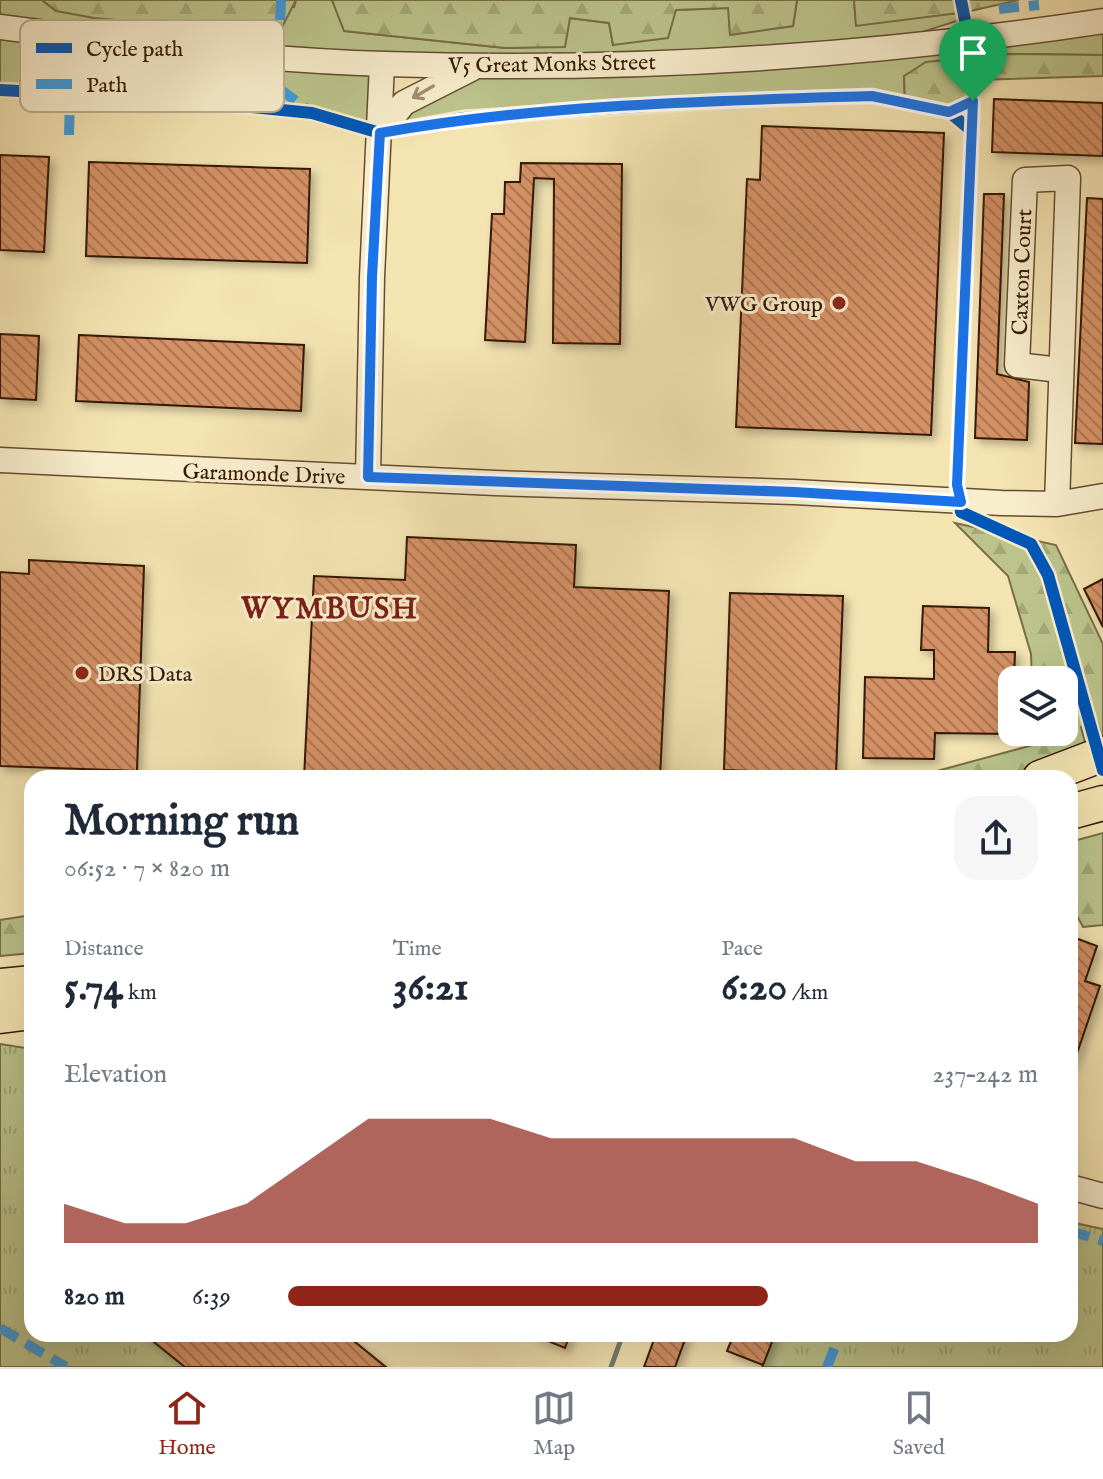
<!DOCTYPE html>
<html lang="en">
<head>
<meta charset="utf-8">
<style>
  :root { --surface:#fff; --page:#f6f6f7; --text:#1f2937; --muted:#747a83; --line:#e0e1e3; --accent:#8f2418 }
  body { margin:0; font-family:"IM FELL English",serif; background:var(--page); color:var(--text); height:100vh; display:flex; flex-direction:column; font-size:30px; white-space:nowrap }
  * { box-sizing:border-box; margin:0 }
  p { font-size:26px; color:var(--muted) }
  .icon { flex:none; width:44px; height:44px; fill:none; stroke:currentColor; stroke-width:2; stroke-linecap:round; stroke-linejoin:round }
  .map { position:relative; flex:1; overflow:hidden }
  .details { position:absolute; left:24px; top:770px; width:1054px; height:572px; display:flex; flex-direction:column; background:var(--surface); border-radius:24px; box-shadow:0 8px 32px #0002 }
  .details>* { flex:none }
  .buttons { position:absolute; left:998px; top:666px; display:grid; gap:16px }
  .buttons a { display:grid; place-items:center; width:80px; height:80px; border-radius:16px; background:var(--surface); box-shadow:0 8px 32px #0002; font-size:40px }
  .pin { position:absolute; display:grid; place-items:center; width:68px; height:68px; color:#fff; margin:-82px -34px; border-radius:50% 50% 50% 0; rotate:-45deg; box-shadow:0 0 8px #0007 }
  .pin .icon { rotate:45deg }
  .round { display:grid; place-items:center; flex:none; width:84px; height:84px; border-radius:24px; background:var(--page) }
  .headline { display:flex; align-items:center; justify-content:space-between; height:136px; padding:0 40px }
  h1 { font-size:44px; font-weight:700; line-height:60px }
  .figures { display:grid; grid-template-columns:repeat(3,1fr); gap:12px; height:136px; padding:8px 40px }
  .figures div { display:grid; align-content:center }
  .figures b { font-size:40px; font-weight:700 }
  .figures small { font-size:22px; font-weight:400 }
  .figures p { font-size:22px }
  .chart { height:224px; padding:16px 40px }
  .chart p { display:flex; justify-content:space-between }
  .chart svg { width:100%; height:144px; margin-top:8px; fill:var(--accent); opacity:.7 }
  ul { padding:0 40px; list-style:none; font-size:26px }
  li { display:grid; grid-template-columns:128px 96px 1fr; align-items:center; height:60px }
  li i { height:20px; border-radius:10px; background:var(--accent) }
  .dock { display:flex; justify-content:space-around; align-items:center; height:112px; border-top:2px solid var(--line); background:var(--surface); font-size:22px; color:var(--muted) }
  .dock a { display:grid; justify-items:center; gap:4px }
  .dock .active { color:var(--accent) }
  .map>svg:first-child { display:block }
  .grass { fill:#bcc48c; stroke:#796e48; stroke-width:2; fill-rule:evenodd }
  .forest { fill:url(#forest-firs); stroke:#796e48; stroke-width:2 }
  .park { fill:url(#park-tufts); stroke:#796e48; stroke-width:2 }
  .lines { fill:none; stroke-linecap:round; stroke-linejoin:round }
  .stream { stroke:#767b70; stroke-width:5 }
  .building { fill:url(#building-back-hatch); stroke:#361905; stroke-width:2; filter:url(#shadow) }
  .minor-casing { stroke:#664c30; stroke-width:27 }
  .highway-casing { stroke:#361905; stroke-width:37 }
  .minor { stroke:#f8edcd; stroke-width:24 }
  .highway { stroke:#f4e4b2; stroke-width:34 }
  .quiet { stroke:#3e9bdd; stroke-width:10; stroke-dasharray:20 10; stroke-linecap:butt }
  .cycleway-casing { stroke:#f8edcd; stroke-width:17 }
  .cycleway { stroke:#0057b8; stroke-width:12 }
  .oneway { stroke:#a18e73 }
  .route-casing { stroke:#fff; stroke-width:16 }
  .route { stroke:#1a73e8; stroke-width:10 }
  .poi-dot { fill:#8f2418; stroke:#f8edcd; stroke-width:3 }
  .labels { text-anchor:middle; stroke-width:6; stroke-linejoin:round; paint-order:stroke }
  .street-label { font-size:22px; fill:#361905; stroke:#f8edcd }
  .poi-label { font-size:22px; fill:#361905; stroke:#f8edcd; text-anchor:end }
  .district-label { font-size:30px; font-weight:bold; letter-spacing:2px; fill:#7a1f14; stroke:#f8edcd }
  .key { fill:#f8edcd; stroke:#bead91; stroke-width:2 }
  .key-label { font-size:22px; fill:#361905 }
</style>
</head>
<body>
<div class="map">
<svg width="1103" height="1367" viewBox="0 0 1103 1367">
  <defs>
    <pattern id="forest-firs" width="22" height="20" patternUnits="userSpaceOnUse" patternTransform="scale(2)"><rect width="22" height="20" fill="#bcc48c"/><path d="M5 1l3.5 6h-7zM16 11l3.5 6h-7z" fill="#a2a877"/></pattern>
    <pattern id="park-tufts" width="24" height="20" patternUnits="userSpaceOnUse" patternTransform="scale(2)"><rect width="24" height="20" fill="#bcc48c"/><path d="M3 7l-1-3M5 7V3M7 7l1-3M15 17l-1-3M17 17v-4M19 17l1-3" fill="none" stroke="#a2a877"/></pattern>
    <pattern id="building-back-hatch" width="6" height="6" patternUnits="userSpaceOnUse" patternTransform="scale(2)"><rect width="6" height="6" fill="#d39165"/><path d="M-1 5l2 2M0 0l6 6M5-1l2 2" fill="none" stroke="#ac7651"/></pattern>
    <filter id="shadow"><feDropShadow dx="4.5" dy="4.5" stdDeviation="4" flood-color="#0004"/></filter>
  </defs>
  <rect width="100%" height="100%" fill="#f4e4b2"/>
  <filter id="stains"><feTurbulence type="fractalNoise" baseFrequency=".0025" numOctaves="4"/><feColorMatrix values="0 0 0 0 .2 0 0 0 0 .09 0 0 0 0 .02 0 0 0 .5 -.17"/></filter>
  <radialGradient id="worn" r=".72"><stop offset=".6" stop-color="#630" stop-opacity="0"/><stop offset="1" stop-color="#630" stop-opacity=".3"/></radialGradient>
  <path class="grass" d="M0 0H42L56 11 294 7 296 0H332L345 31 505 48 565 46 569 18 609 23 613 45 675 10 729 8 730 34 793 26 797 0H854L856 25 966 12 963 19 863 51 1103 21V55L1005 54 904 76 905 103 872 96 722 101 464 118 380 133 312 113 172 99 0 88ZM382 64 475 67 380 132Z"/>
  <path class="forest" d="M42 0H296L278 35 94 18 56 11Z
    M332 0H797L793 26 730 35 728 8 676 10 668 38 613 45 609 23 570 18 565 47 505 48 344 31Z
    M854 0H1019L966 12 856 26Z
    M1005 54 1103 55V76L974 80 973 101 949 112 905 103 904 76 926 62Z
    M955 523 1056 545 1103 644V739L1097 721 1081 727 1087 750 1008 778H911L1033 745V732H1064V680H1032L1031 654 1008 576Z
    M1103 833V925L1083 927 1070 903V842Z
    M32 915V953L0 956V920Z"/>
  <path class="park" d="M0 1044 32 1049V1334H145L185 1367H0Z
    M1070 1222 1103 1229V1367H762L775 1334H1070Z"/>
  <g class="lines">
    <path class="stream" d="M611 1367 623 1334"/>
  </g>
  <path class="building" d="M994 99 1103 103V156L992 152Z
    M762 126 944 133 931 435 736 427 747 179 760 180Z
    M0 155 49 157 44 252 0 250Z
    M89 162 310 169 307 263 86 256Z
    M521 163 622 164 620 344 553 343 554 179 534 178 525 342 485 340 492 214H504L505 182H520Z
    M984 194H1004L997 374 1029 382 1027 440 975 438Z
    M1087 198 1103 199V444L1075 443Z
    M0 334 39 336 36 400 0 398Z
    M79 335 304 345 301 411 76 401Z
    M407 537 576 545 574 587 669 591 660 778H304L314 576 405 580Z
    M29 560 144 566 137 771 0 766V572L29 574Z
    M1103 579V627L1084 589Z
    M730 593 843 596 836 774 724 770Z
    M923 606 989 608 988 652H1015L1012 734 935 733 934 759 863 758 865 677 934 679V650H921Z
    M1070 936 1097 946 1085 981 1100 986 1072 1068Z
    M144 1334H345L386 1367H185Z
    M531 1334H570L565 1348Z
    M656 1334H687L675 1367H644Z
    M734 1334H775L763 1365 727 1351Z"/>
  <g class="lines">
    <g class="minor-casing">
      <path id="minor" d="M0 27C128 44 256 60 385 64 625 72 866 57 1103 21
        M380 133 404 103 471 69
        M0 460 495 483 794 492 1002 503 1057 504 1103 496
        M368 477 372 277 382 64
        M1057 504 1068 178 1025 180 1017 365 1060 370
        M1070 1187 1103 1196"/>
    </g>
    <g class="highway-casing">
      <path id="highway" d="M1040 778 1103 754
        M1070 812 1103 803
        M0 986 32 983
        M0 1016 32 1012"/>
    </g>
    <use href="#minor" class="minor"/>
    <use href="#highway" class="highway"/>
    <path class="quiet" d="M281 0 277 87 307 109
      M999 9 1039 5
      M69 135 70 95
      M1070 1231 1103 1241
      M0 1328 66 1367
      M827 1367 840 1334"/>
    <g class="cycleway-casing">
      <path id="cycleway" d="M961 0 974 66 957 485 961 512 1031 544 1048 575 1103 770
        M0 90 172 99 312 113 380 133 464 118 722 101 872 96 949 112 973 132"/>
    </g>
    <use href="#cycleway" class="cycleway"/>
  </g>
  <defs><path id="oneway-shaft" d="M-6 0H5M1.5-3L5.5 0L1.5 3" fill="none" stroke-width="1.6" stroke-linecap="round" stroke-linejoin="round" transform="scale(2)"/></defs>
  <use class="oneway" href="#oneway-shaft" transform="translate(423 92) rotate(150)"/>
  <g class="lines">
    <g class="route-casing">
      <path id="route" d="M872 96 949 112 973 101 957 485 961 502 794 492 368 477 372 277 380 133C542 104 708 101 872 96Z"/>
    </g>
    <use href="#route" class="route"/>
  </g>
  <g class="poi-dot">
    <circle cx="839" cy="303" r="8"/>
    <circle cx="82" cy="673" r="8"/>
  </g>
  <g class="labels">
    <g class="street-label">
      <text transform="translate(552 63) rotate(-1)" y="8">V5 Great Monks Street</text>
      <text transform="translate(1021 272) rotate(-88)" y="8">Caxton Court</text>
      <text transform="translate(264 473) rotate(2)" y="8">Garamonde Drive</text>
    </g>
    <g class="poi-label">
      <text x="823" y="311">VWG Group</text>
      <text x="98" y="681" text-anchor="start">DRS Data</text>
    </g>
    <g class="district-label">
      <text x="330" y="618">WYMBUSH</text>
    </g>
  </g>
  <rect x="20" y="20" width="264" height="92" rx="12" class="key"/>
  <rect x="36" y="43" width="36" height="10" fill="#0057b8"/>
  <rect x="36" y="79" width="36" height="10" fill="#3e9bdd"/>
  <g class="key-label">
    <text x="86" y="56">Cycle path</text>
    <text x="86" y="92">Path</text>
  </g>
  <rect width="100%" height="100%" filter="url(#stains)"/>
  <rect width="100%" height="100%" fill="url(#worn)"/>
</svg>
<div class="buttons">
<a><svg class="icon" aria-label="layers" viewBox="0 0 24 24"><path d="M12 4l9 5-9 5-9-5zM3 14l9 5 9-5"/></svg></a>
</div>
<div class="pin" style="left:973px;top:101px;background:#1e9e55"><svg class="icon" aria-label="arrive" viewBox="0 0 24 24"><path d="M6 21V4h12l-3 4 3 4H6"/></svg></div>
<section class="details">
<div class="headline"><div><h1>Morning run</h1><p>06:52 · 7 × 820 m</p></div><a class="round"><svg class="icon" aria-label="share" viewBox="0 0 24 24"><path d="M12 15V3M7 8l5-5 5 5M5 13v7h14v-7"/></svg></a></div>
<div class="figures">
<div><p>Distance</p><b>5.74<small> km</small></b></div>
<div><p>Time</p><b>36:21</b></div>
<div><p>Pace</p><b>6:20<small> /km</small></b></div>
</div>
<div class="chart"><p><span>Elevation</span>237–242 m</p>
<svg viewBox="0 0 160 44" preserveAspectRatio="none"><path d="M0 44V32L10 38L20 38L30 32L40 19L50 6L60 6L70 6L80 12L90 12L100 12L110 12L120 12L130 19L140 19L150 25L160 32V44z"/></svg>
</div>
<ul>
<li><b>820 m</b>6:39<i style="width:64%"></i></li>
</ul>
</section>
</div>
<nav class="dock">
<a class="active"><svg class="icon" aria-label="home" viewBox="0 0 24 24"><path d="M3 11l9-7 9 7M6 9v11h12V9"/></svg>Home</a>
<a><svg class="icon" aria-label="map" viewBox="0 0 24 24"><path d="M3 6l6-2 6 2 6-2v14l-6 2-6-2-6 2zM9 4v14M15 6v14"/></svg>Map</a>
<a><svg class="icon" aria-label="saved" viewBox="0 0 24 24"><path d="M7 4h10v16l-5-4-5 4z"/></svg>Saved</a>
</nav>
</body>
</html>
